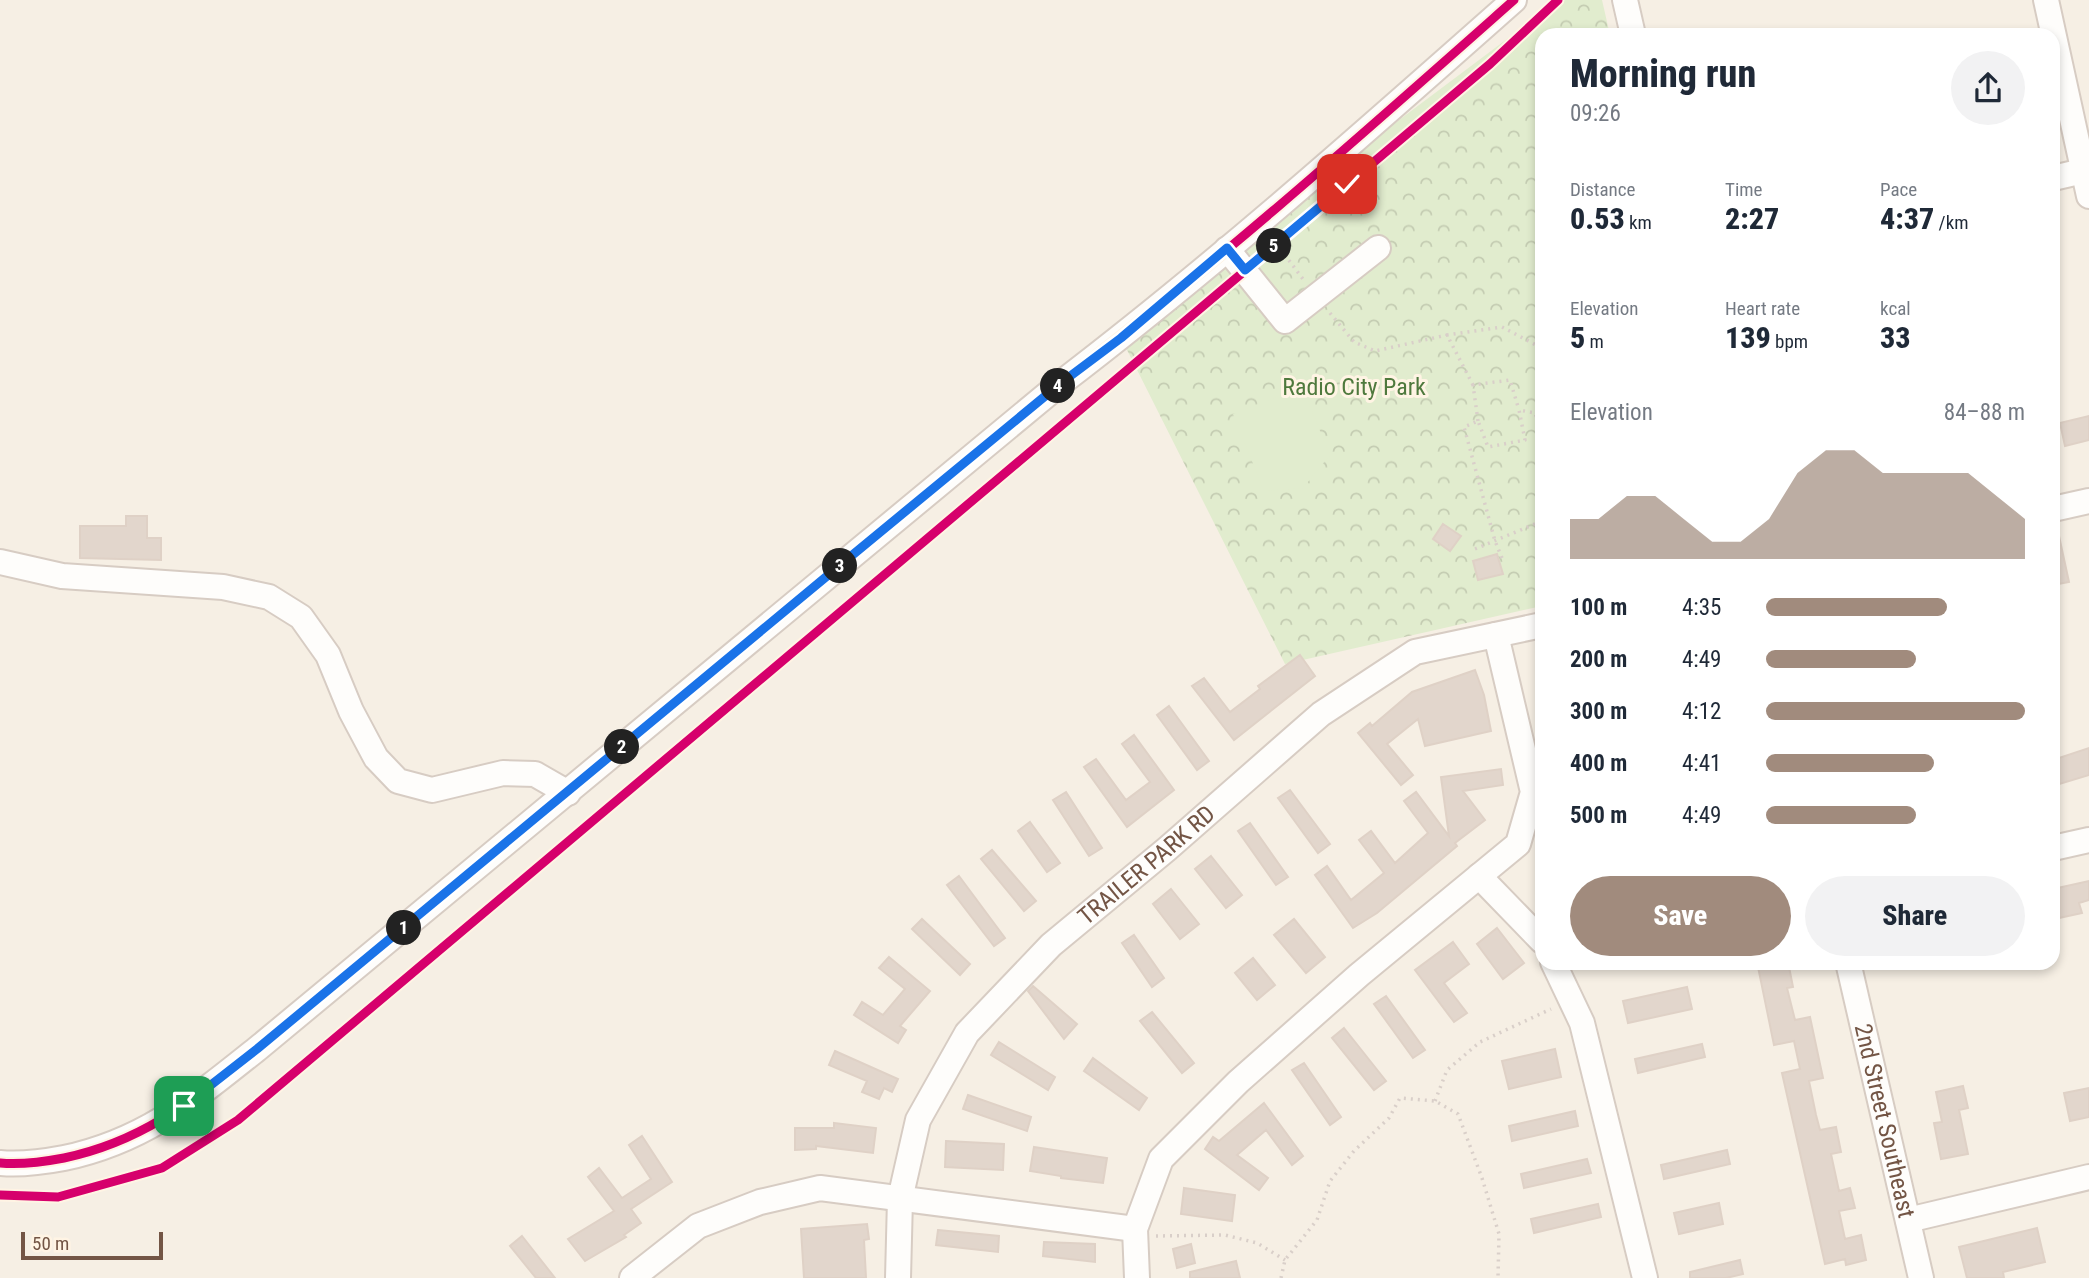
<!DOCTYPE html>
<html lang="en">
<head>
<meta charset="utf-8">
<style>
  :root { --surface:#fff; --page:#f2f2f3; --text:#1f2937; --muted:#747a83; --accent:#a18b7d }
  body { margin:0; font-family:"Roboto Condensed",sans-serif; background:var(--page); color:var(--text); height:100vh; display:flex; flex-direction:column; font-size:26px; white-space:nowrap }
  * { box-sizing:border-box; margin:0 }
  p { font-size:23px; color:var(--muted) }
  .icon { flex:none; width:38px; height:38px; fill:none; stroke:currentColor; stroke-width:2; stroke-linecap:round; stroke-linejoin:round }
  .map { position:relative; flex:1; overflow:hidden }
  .drawer { position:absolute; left:1535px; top:28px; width:525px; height:942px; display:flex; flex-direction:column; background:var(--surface); border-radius:21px; box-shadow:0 4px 10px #0003 }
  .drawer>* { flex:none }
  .scale { position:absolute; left:21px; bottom:18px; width:142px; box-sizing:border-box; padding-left:7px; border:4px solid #735545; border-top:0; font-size:19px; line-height:24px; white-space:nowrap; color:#735545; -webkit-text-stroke:5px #fff4e4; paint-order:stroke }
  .pin { position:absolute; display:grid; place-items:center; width:60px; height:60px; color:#fff; margin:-30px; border-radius:14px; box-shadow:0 4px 10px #0006 }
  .km { position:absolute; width:35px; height:35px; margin:-18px; border-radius:50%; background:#222; color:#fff; font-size:19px; line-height:35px; text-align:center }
  .round { display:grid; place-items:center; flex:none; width:74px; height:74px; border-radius:37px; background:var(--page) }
  .summary { display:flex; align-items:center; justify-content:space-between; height:119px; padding:0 35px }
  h1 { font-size:38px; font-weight:800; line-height:52px }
  .stats { display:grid; grid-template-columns:repeat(3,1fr); gap:10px; height:119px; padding:7px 35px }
  .stats div { display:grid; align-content:center }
  .stats b { font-size:30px; font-weight:800 }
  .stats small { font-size:19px; font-weight:400 }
  .stats p { font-size:19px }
  .chart { height:196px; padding:14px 35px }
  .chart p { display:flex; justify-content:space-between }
  .chart svg { width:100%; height:126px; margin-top:7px; fill:var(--accent); opacity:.7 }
  .cta { display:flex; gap:14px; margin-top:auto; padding:14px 35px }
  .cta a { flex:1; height:80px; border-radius:42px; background:var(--accent); color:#fff; font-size:28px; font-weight:800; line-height:80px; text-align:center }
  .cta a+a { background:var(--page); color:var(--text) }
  ul { padding:0 35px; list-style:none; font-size:23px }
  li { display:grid; grid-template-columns:112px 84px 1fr; align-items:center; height:52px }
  li i { height:18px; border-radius:9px; background:var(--accent) }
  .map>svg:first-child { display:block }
  .forest { fill:url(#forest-crowns) }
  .pitch { fill:#e1ecce }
  .building { fill:#e2d6cc; stroke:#dfd1c6; stroke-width:2 }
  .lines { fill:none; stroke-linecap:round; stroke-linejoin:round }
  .minor-casing { stroke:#d7ccc3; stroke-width:28 }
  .path { stroke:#d9cfc9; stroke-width:3.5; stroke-dasharray:2 5; stroke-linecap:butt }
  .minor { stroke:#fefdfb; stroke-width:24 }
  .cycleway-casing { stroke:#fff4e4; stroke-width:13 }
  .cycleway { stroke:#d6006c; stroke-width:9 }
  .route-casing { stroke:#fff; stroke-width:14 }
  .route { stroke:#1a73e8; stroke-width:9 }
  .labels { text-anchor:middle; stroke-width:6; stroke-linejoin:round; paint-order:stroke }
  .park-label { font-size:24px; fill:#4f793d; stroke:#fff4e4 }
  .street-label { font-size:24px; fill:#735545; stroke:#fff4e4 }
</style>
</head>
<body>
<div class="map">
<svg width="2089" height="1278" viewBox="0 0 2089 1278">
  <defs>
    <pattern id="forest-crowns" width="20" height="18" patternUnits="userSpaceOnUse" patternTransform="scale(1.75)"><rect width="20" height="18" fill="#e1ecce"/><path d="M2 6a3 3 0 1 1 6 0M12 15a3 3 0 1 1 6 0" fill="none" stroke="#c4ccb2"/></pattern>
  </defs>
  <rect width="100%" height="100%" fill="#f6efe4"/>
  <path class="forest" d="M1559 0H1602L1610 35H1542V606L1285 664 1121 338 1227 249Z"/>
  <path class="pitch" d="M1302 387 1330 455 1303 488 1264 491 1233 414Z"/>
  <path class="building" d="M2089 416V440L2065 446 2060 423Z
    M126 516H147V538H161V560L80 558V526H126Z
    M1443 524 1461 536 1450 551 1433 539Z
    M2059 536 2069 582 2053 585V537Z
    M1497 554 1503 574 1478 580 1473 561Z
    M1300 655 1315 676 1234 740 1192 686 1204 678 1230 712 1260 689 1258 686Z
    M1475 670 1484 695 1491 731 1425 746 1418 719 1387 744 1413 775 1401 785 1358 733 1370 723 1372 726 1412 692Z
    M1169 706 1209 761 1197 770 1157 715Z
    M1134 735 1174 790 1127 827 1084 767 1096 759 1126 800 1150 782 1122 744Z
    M2089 748V775L2053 786V760Z
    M1501 769 1503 785 1463 791 1485 820 1455 843 1457 846 1377 913 1353 928 1315 875 1327 866 1351 900 1384 873 1359 840 1371 831 1395 863 1428 833 1404 801 1416 792 1449 836 1441 777Z
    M1290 790 1330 844 1318 853 1278 798Z
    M1066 792 1102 848 1089 856 1053 800Z
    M1030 822 1060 863 1047 872 1018 831Z
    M1250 823 1288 877 1276 885 1238 831Z
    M992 850 1036 901 1024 911 981 859Z
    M1211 856 1242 895 1226 908 1195 869Z
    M959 876 1005 938 994 946 947 885Z
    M2089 881V900L2079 903 2082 913 2059 918 2053 889Z
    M1171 889 1199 924 1180 939 1153 904Z
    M922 919 970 964 960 975 912 929Z
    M1294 919 1325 957 1306 973 1274 935Z
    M1497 928 1524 963 1503 979 1477 944Z
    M1134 935 1164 978 1152 987 1122 943Z
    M1453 942 1469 964 1444 983 1467 1013 1454 1022 1415 970Z
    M889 957 930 991 900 1026 906 1030 898 1043 854 1015 862 1002 883 1015 905 989 879 968Z
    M1253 958 1275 985 1257 1000 1235 973Z
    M1757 962H1788L1793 987 1787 988 1795 1020 1810 1017 1823 1078 1809 1081 1816 1115 1820 1130 1836 1127 1841 1152 1831 1154 1839 1191 1850 1188 1855 1208 1839 1211 1845 1239 1861 1235 1866 1260 1846 1265 1845 1259 1825 1264 1782 1073 1800 1069 1794 1041 1774 1045Z
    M1033 986 1077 1024 1064 1039 1028 991Z
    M1687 987 1692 1009 1628 1023 1623 1001Z
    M1386 996 1425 1050 1413 1058 1374 1004Z
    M1152 1012 1194 1063 1182 1073 1140 1021Z
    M1344 1028 1386 1081 1374 1090 1332 1038Z
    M999 1042 1055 1077 1048 1090 991 1055Z
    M1702 1044 1705 1057 1638 1073 1635 1059Z
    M1555 1049 1561 1077 1509 1089 1502 1061Z
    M835 1051 898 1079 892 1092 884 1088 879 1099 862 1092 867 1081 829 1065Z
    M1093 1058 1147 1098 1139 1110 1084 1071Z
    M1304 1063 1341 1117 1330 1125 1292 1070Z
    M1963 1086 1968 1108 1959 1110 1968 1154 1941 1159 1934 1123 1942 1122 1936 1092Z
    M2089 1088V1117L2070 1121 2064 1093Z
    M968 1095 1031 1117 1027 1131 963 1109Z
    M1264 1103 1303 1156 1292 1165 1266 1130 1237 1155 1268 1178 1259 1190 1205 1149 1213 1137 1219 1141Z
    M1575 1111 1578 1126 1512 1141 1509 1126Z
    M834 1123 876 1128 873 1153 816 1146V1149L795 1150V1128H834Z
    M642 1136 672 1182 631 1209 641 1223 624 1235 626 1237 585 1261 568 1239 614 1211 588 1177 599 1168 622 1198 651 1179 629 1145Z
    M946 1141 1004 1144 1003 1170 945 1167Z
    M1034 1147 1107 1158 1103 1183 1061 1178V1176L1030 1171Z
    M1727 1150 1730 1164 1664 1179 1661 1165Z
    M1587 1159 1591 1173 1524 1188 1521 1174Z
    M1184 1188 1235 1195 1232 1221 1181 1214Z
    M1719 1203 1723 1224 1679 1234 1674 1213Z
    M1598 1204 1601 1217 1534 1233 1531 1219Z
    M867 1224 869 1239 864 1240 866 1278H804L801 1229Z
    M2037 1228 2045 1262 2003 1272 2004 1278H1967L1959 1247Z
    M938 1230 999 1236 998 1252 936 1245Z
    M522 1236 555 1278H536L510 1246Z
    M1044 1242 1095 1244V1262L1043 1256Z
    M1191 1244 1195 1263 1177 1268 1173 1249Z
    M1740 1260 1743 1274 1726 1278H1690V1272Z
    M1236 1261 1240 1278H1190V1272Z"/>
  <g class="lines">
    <g class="minor-casing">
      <g id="minor">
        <path d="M1625 0 1633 35"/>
        <path d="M2046 0 2089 196"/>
        <path d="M2053 178 2083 171"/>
        <path d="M1227 249 1285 321 1378 248"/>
        <path d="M2053 509 2089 501"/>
        <path d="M0 562 62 576 223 587 269 597 301 617 328 655 351 711 376 758 398 781 432 790 503 773 535 774 568 793"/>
        <path d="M2053 848 2089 840"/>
        <path d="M1479 876 1542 941"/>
        <path d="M1553 962 1582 1023 1645 1278"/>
        <path id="s1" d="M1848 962 1921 1278"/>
        <path d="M0 1163C21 1165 43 1162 64 1158 145 1141 194 1099 257 1049L1061 383C1218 263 1366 131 1514 0"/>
        <path d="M1908 1220 2089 1177"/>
        <path d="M632 1278 698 1226 760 1202 820 1188 1135 1229"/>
        <path id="s2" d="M898 1278 900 1199 918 1120 967 1033 1051 945 1167 849 1321 714 1415 652 1542 625"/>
        <path d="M1137 1278 1135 1229 1161 1159 1238 1082 1359 975 1518 844 1533 792 1496 635"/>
      </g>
    </g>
    <path class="path" d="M1272 238 1303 279
      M1330 313 1354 342 1375 351 1447 335
      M1473 385 1447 335 1502 327 1536 345 1542 360
      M1478 421 1473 385 1510 380 1519 410
      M1475 549 1542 521
      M1502 558 1495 541 1464 427 1478 421 1488 447 1525 440 1519 410 1535 413 1542 432
      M1435 1101 1447 1070 1480 1042 1551 1009
      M1156 1236 1225 1235 1257 1243 1285 1260
      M1281 1278 1285 1260 1317 1220 1330 1181 1354 1151 1389 1118 1400 1098 1435 1101 1458 1114 1482 1178 1499 1234 1498 1278"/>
    <use href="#minor" class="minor"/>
    <g class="cycleway-casing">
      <path id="cycleway" d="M0 1163C21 1165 43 1162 64 1158 145 1141 194 1099 257 1049L1061 383C1218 263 1366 131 1514 0
        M0 1195 58 1197 162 1168 238 1120 1490 64 1558 0"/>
    </g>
    <use href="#cycleway" class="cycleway"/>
  </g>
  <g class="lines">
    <g class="route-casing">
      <path id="route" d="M184 1106 257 1049 850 557 1061 383 1121 338 1227 248 1245 270 1347 184"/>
    </g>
    <use href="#route" class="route"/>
  </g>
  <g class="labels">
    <g class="park-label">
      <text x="1354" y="395">Radio City Park</text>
    </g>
    <g class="street-label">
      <text dy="8" stroke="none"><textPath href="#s2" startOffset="506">TRAILER PARK RD</textPath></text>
      <text dy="8" stroke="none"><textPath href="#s1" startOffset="163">2nd Street Southeast</textPath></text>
    </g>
  </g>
</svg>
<div class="scale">50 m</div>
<div class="pin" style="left:184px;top:1106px;background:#1e9e55"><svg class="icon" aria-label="arrive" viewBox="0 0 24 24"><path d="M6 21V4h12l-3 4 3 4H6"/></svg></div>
<div class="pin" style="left:1347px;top:184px;background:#d93025"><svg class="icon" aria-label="check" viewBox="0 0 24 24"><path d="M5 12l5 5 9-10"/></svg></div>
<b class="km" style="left:404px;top:928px">1</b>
<b class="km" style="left:622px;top:747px">2</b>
<b class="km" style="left:840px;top:566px">3</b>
<b class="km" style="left:1058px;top:386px">4</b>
<b class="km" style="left:1274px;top:246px">5</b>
<section class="drawer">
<div class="summary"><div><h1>Morning run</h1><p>09:26</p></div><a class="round"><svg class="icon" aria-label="share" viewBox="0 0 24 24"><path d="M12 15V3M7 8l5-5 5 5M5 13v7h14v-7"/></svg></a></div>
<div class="stats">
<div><p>Distance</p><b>0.53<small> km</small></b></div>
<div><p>Time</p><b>2:27</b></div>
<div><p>Pace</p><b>4:37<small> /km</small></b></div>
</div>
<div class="stats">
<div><p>Elevation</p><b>5<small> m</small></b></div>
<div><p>Heart rate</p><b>139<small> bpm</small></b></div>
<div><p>kcal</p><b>33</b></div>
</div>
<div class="chart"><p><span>Elevation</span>84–88 m</p>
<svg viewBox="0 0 160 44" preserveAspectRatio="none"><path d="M0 44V30L10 30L20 22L30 22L40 30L50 38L60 38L70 30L80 14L90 6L100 6L110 14L120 14L130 14L140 14L150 22L160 30V44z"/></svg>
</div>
<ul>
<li><b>100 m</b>4:35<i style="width:70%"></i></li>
<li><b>200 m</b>4:49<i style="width:58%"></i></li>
<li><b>300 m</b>4:12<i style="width:100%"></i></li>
<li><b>400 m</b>4:41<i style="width:65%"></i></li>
<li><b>500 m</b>4:49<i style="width:58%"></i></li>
</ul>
<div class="cta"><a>Save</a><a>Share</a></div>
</section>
</div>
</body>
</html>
